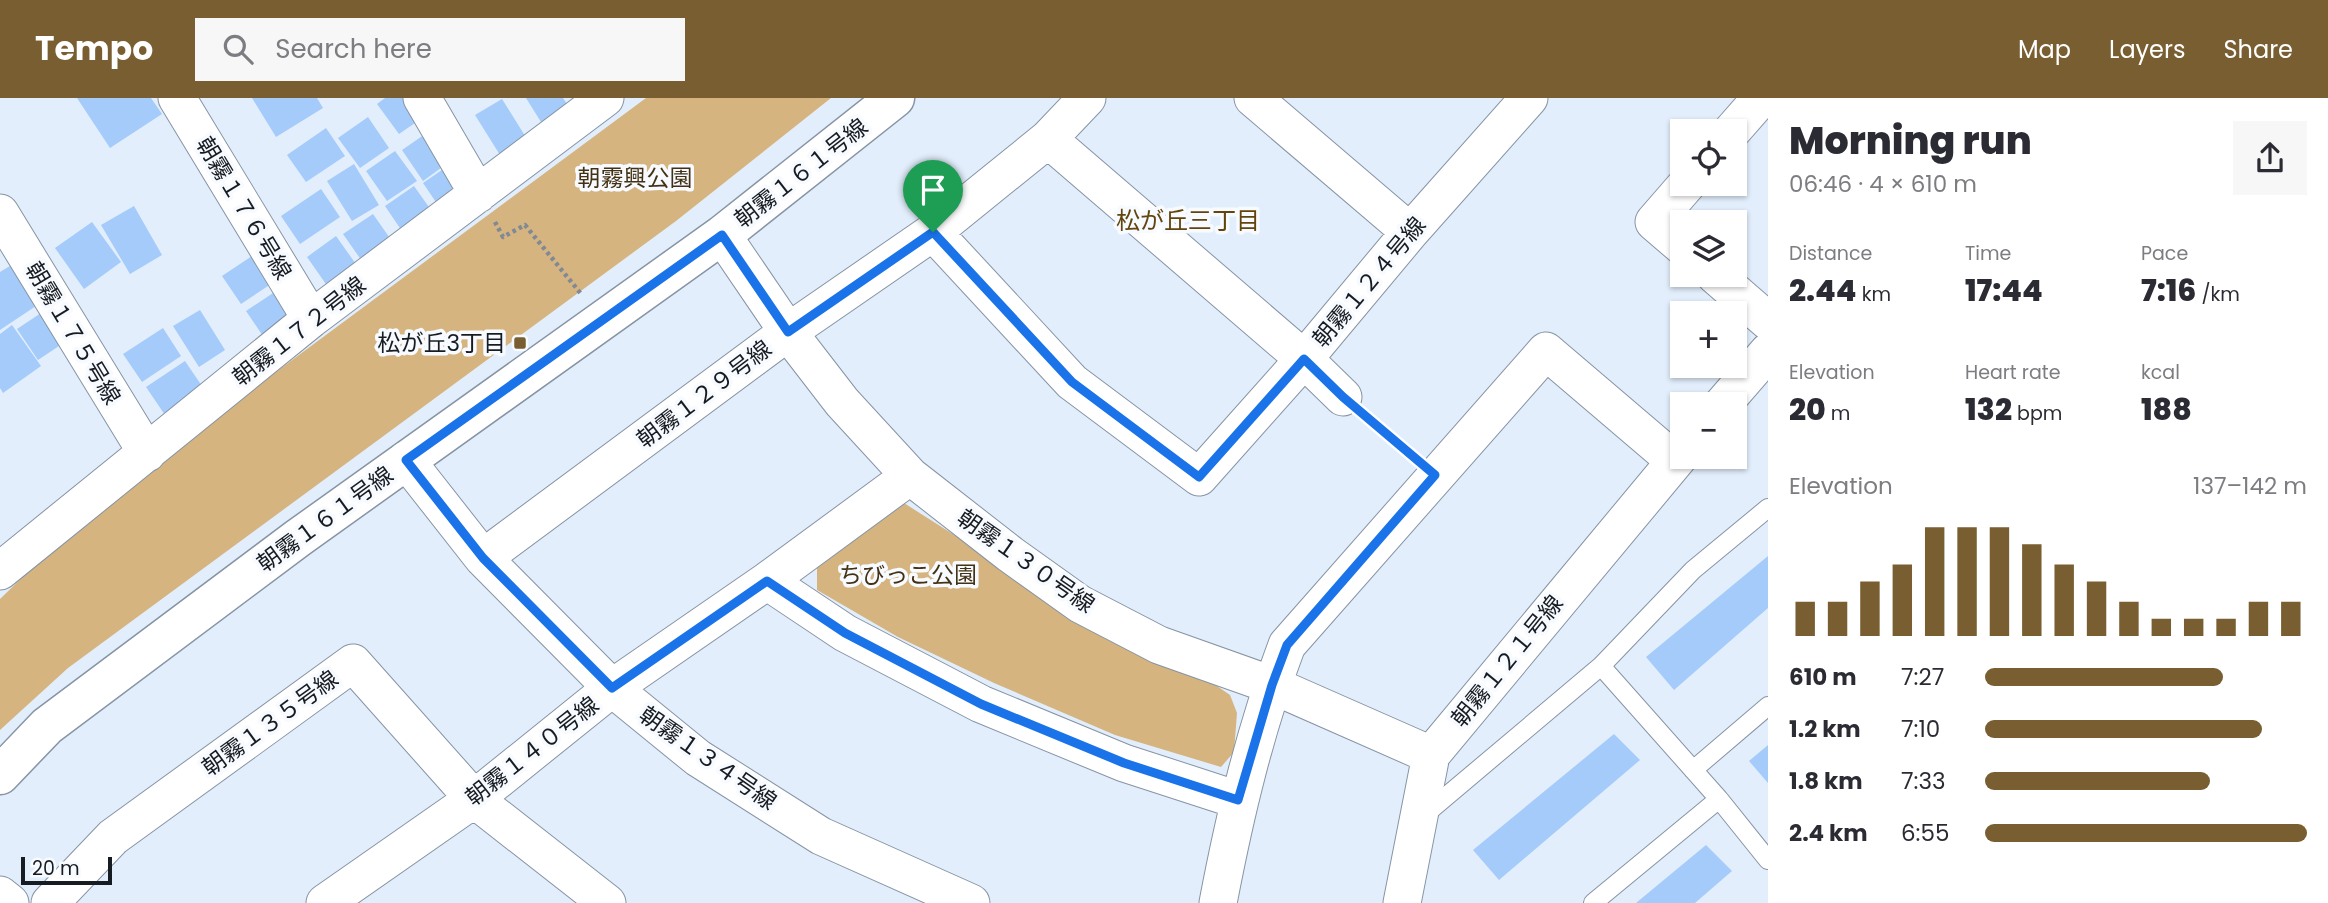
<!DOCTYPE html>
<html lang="en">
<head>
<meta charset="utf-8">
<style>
  :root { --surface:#fff; --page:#f7f7f7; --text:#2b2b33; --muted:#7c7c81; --accent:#795e31 }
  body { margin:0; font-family:Poppins,"Noto Sans JP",sans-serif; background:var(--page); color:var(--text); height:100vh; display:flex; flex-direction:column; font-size:26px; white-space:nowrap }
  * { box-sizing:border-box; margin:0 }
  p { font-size:23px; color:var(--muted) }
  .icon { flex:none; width:38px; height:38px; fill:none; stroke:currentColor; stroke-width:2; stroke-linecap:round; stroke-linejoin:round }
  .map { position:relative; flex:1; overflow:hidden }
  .panel { display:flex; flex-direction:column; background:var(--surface); width:560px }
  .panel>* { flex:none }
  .tools { position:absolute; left:1670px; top:21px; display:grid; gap:14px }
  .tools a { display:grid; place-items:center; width:77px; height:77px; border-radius:0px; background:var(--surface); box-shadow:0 2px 5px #0004; font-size:35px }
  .scale { position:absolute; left:21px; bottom:18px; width:91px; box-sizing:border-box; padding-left:7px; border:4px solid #171c22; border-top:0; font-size:19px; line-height:24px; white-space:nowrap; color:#171c22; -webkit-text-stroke:5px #f7fafe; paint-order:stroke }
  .pin { position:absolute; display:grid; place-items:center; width:60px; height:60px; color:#fff; margin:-72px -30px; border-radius:50% 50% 50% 0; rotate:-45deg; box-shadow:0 0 7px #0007 }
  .pin .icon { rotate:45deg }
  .round { display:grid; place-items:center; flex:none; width:74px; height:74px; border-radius:0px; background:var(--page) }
  .overview { display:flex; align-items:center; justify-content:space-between; height:119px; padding:0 21px }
  h1 { font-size:38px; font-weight:800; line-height:52px }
  .stats { display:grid; grid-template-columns:repeat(3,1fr); gap:10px; height:119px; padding:7px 21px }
  .stats div { display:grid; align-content:center }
  .stats b { font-size:30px; font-weight:800 }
  .stats small { font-size:19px; font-weight:400 }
  .stats p { font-size:19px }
  .chart { height:196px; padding:14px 21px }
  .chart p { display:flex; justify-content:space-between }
  .chart svg { width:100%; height:126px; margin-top:7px; stroke:var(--accent); stroke-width:6 }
  ul { padding:0 21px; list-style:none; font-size:23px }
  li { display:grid; grid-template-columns:112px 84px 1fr; align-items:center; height:52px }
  li i { height:18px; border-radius:9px; background:var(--accent) }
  header { display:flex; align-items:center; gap:42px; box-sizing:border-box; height:98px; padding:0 35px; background:var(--accent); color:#fff }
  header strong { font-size:33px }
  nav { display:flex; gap:38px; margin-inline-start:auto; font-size:24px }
  .search { width:490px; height:63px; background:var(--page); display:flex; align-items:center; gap:18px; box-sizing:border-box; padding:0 24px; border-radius:0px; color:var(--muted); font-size:26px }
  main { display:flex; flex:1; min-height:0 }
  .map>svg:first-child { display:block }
  .green { fill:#d5b480 }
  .building { fill:#a4cbfa }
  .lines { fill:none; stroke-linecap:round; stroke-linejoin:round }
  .service-casing { stroke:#8694a4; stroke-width:20 }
  .minor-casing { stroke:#8694a4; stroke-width:39 }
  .tertiary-casing { stroke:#8694a4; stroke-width:41 }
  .path { stroke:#818994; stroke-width:4.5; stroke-dasharray:3.5 3.5; stroke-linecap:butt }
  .service { stroke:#fff; stroke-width:18 }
  .minor { stroke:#fff; stroke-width:37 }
  .tertiary { stroke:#fff; stroke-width:38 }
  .route-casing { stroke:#fff; stroke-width:14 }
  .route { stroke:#1a73e8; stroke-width:9 }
  .poi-dot { fill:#795e31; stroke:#f7fafe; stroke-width:2.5 }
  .labels { text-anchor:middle; stroke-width:7; stroke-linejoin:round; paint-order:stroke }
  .street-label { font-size:23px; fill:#171c22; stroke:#f7fafe }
  .park-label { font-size:23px; fill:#433114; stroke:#f7fafe }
  .poi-label { font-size:23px; fill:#171c22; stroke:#f7fafe; text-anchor:end }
  .neighbourhood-label { font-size:24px; fill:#63450c; stroke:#f7fafe }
</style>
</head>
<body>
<header>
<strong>Tempo</strong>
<div class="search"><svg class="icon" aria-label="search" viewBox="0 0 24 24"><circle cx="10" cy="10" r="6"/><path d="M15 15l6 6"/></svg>Search here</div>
<nav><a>Map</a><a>Layers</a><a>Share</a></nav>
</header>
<main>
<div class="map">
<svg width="1768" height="805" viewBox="0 0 1768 805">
  <rect width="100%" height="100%" fill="#e2eefc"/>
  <path class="green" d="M646 0H831L676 123 68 570 0 632V501L99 405Z
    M904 405 995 463 1201 577 1230 597 1237 615 1234 654 1221 669 1115 637 994 585 898 539 817 492V470Z"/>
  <path class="building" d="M77 0H151L162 16 110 50Z
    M252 0H317L323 10 276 39Z
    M385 0H417L428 16 399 36 377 6Z
    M526 0H563L573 15 546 32Z
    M502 1 527 41 500 57 475 17Z
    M368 19 389 50 360 70 338 40Z
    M326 30 345 58 306 84 287 57Z
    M431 32 452 62 423 83 402 52Z
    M395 53 417 83 387 103 366 73Z
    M452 65 473 95 444 116 423 85Z
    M354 66 379 107 352 123 327 83Z
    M414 88 436 119 406 139 385 108Z
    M321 91 340 119 300 146 281 118Z
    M134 108 162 157 130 176 101 127Z
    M373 116 394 146 364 166 343 136Z
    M92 124 121 164 84 191 55 150Z
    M336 138 358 169 328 189 307 159Z
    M261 152 280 180 241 206 222 178Z
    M23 160 48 200 0 232V174Z
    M285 187 304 214 265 241 246 213Z
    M47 211 68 242 38 262 17 231Z
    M200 212 225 252 199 269 173 228Z
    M12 227 41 268 3 295 0 290V236Z
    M163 230 181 258 142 284 123 256Z
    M185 263 204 291 165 317 146 289Z
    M1768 458V510L1674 592 1646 559Z
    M1614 636 1640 662 1499 782 1473 752Z
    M1768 647V685L1749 663Z
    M1706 747 1732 773 1695 805H1636Z"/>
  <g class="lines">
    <g class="service-casing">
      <path id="service" d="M1601 568 1719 701 1768 762
        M1693 672 1768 608
        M1423 718 1601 568 1693 472 1768 410
        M1593 805 1719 701"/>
    </g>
    <g class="minor-casing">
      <path id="minor" d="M177 0 311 221
        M422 0 478 96
        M1253 0 1410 134
        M1732 33 1761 0
        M1048 41 1304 261 1343 299
        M0 115 147 355
        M933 134 1072 284 1199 379 1304 261 1410 134 1529 0
        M722 137 788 234 842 304 910 378 1010 456 1080 506 1159 547 1272 587 1431 657
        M1682 148 1654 124 1687 86
        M1715 177 1768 223
        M1723 306 1768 254
        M406 362 483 460 612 590 698 660 821 738 971 805
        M483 460 788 234 933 134 1048 41 1087 0
        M0 473 311 221 605 0
        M767 483 845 535 981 606 1124 665 1238 702
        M0 797 10 805
        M50 805 113 739 353 565 474 701 607 805
        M325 805 474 701 612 590 767 483 910 378
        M1218 805C1235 716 1255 632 1287 547L1546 253 1675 363
        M1402 805 1431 657 1682 355"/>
    </g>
    <g class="tertiary-casing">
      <path id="tertiary" d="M0 677 47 628 298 440 722 137 895 0"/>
    </g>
    <path class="path" d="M495 124 503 139 525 127 582 197
      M1367 319 1412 356"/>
    <use href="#service" class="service"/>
    <use href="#minor" class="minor"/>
    <use href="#tertiary" class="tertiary"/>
  </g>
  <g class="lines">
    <g class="route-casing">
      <path id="route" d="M933 134 1072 284 1199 379 1304 261 1343 299 1435 377 1287 547 1272 587 1238 702 1124 665 981 606 845 535 767 483 612 590 483 460 406 362 722 137 788 234Z"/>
    </g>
    <use href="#route" class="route"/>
  </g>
  <rect class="poi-dot" x="513" y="238" width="14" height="14" rx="3.5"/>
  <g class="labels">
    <g class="street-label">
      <text transform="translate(801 75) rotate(-38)" y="8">朝霧１６１号線</text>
      <text transform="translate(244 110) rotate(59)" y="8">朝霧１７６号線</text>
      <text transform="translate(1369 184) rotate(-50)" y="8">朝霧１２４号線</text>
      <text transform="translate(299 233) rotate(-38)" y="8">朝霧１７２号線</text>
      <text transform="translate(73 235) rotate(59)" y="8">朝霧１７５号線</text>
      <text transform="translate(704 296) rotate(-37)" y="8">朝霧１２９号線</text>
      <text transform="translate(325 421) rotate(-36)" y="8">朝霧１６１号線</text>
      <text transform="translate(1026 463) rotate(35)" y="8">朝霧１３０号線</text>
      <text transform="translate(1507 563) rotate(-51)" y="8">朝霧１２１号線</text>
      <text transform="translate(270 625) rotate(-36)" y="8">朝霧１３５号線</text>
      <text transform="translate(532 653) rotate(-38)" y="8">朝霧１４０号線</text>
      <text transform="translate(708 660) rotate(35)" y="8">朝霧１３４号線</text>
    </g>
    <g class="park-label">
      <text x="635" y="88">朝霧興公園</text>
      <text x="908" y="485">ちびっこ公園</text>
    </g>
    <g class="poi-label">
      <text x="506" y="253">松が丘3丁目</text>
    </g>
    <g class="neighbourhood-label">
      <text x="1188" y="131">松が丘三丁目</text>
    </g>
  </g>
</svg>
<div class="tools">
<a><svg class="icon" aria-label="locate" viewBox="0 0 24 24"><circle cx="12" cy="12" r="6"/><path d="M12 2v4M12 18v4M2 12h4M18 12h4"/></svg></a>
<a><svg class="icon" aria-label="layers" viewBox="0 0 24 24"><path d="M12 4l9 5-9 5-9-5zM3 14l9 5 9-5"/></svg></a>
<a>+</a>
<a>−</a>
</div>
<div class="scale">20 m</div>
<div class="pin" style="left:933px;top:134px;background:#1e9e55"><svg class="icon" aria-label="arrive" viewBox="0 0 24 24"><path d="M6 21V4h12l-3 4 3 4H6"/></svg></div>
</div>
<section class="panel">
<div class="overview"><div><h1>Morning run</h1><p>06:46 · 4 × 610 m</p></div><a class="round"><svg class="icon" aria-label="share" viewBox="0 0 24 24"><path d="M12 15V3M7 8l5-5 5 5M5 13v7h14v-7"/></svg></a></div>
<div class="stats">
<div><p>Distance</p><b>2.44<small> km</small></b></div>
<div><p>Time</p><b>17:44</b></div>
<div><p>Pace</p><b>7:16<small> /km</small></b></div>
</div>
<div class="stats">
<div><p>Elevation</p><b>20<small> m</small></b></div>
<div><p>Heart rate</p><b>132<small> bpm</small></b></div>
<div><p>kcal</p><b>188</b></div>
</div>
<div class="chart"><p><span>Elevation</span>137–142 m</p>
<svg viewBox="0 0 160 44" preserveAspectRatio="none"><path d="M5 44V32M15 44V32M25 44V25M35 44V19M45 44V6M55 44V6M65 44V6M75 44V12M85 44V19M95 44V25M105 44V32M115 44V38M125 44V38M135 44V38M145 44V32M155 44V32"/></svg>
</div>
<ul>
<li><b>610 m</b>7:27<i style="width:74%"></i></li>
<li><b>1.2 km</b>7:10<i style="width:86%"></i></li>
<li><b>1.8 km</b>7:33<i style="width:70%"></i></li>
<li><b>2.4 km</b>6:55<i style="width:100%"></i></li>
</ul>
</section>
</main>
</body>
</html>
